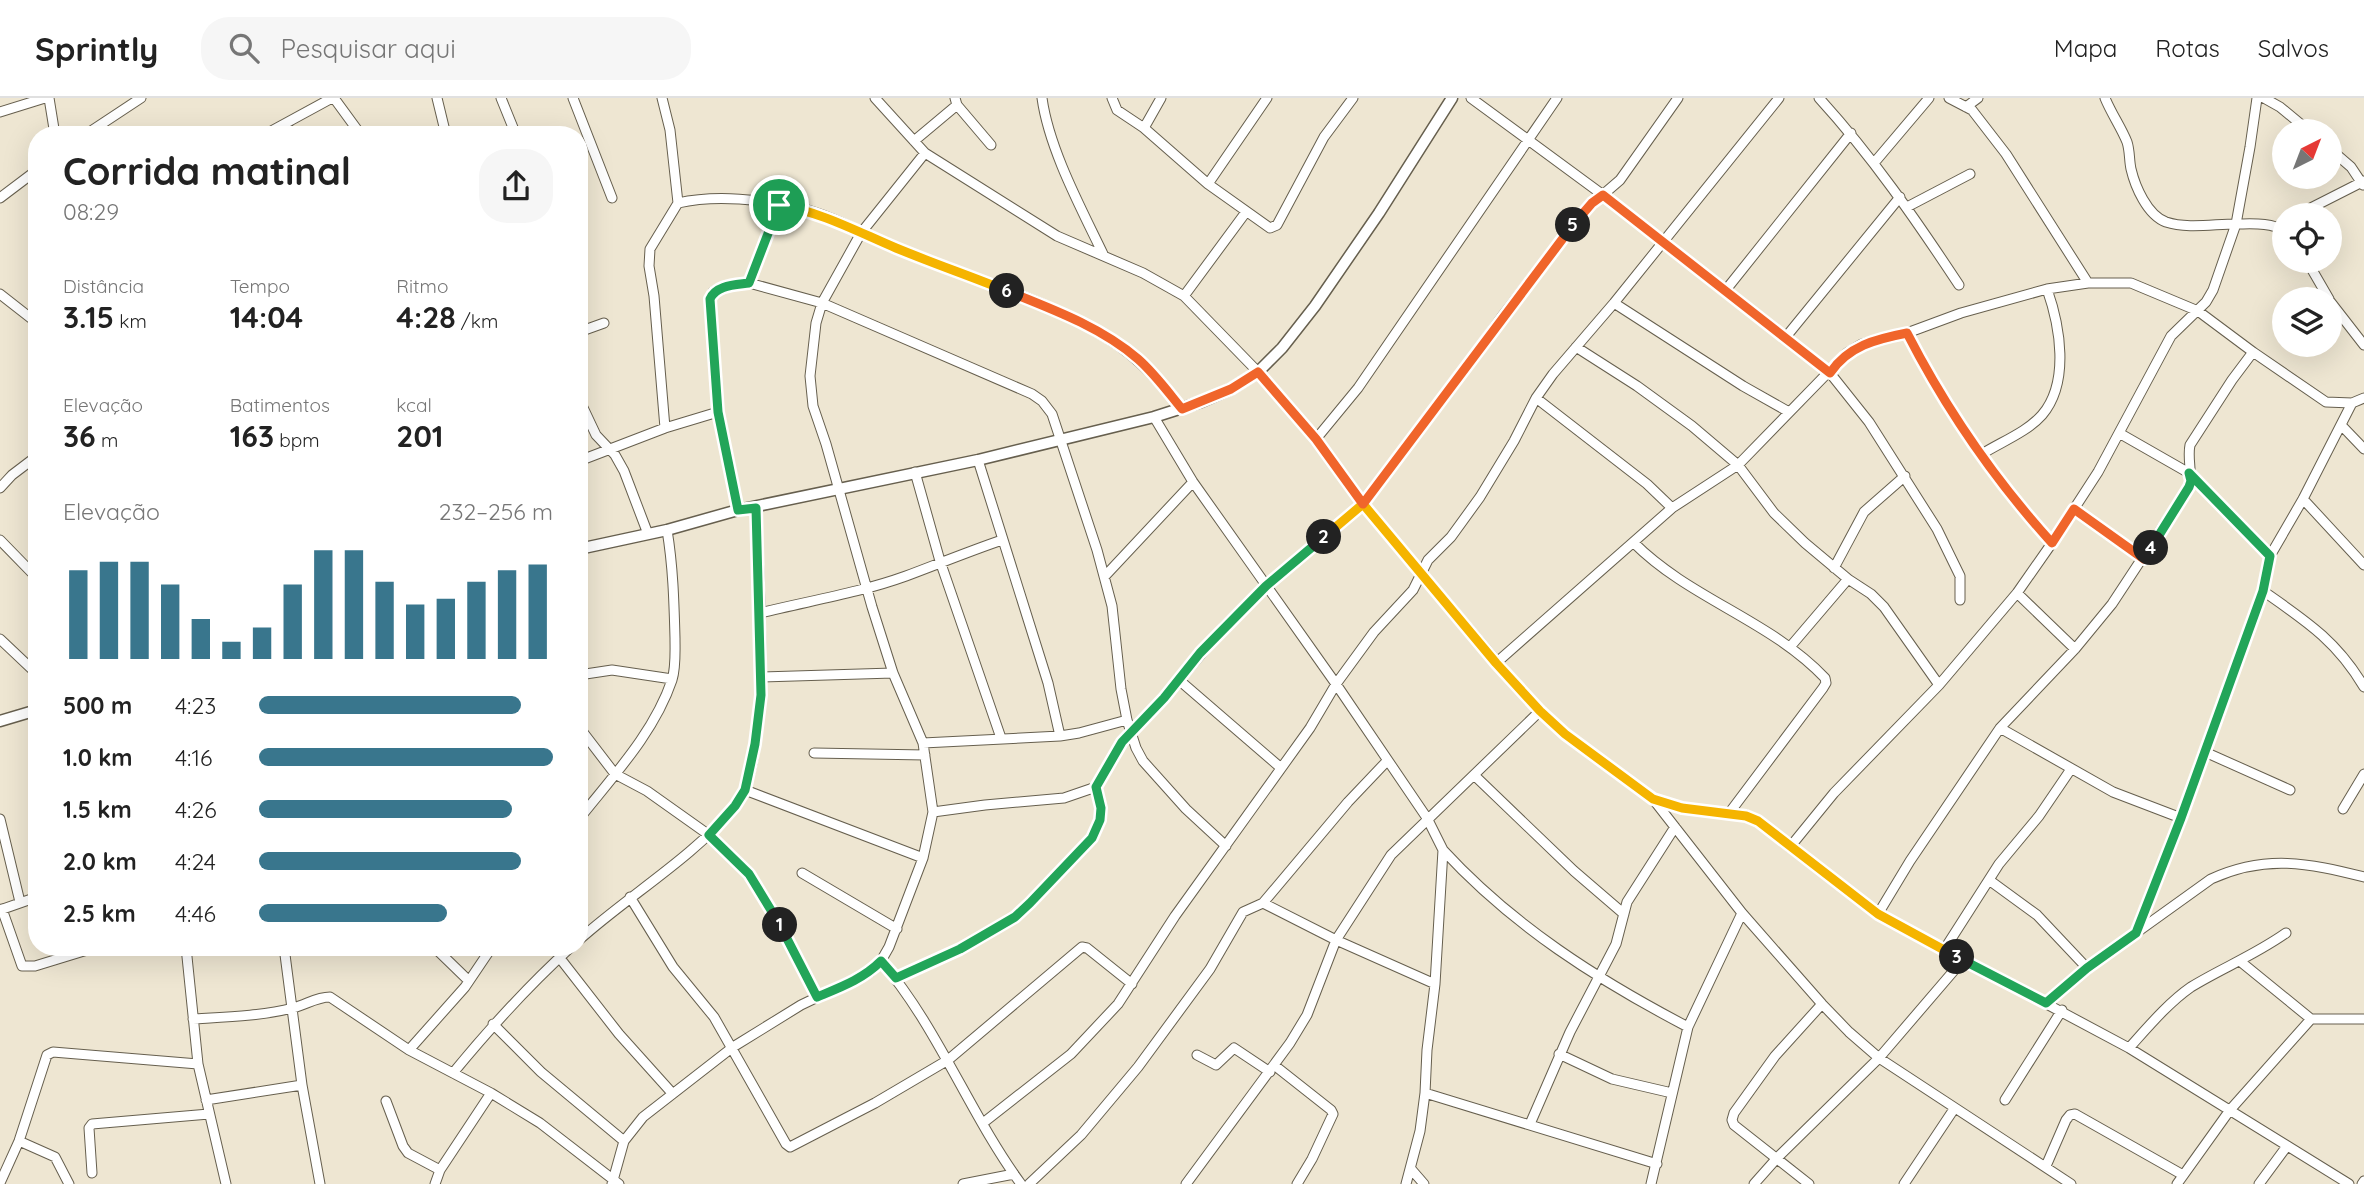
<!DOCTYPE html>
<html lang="pt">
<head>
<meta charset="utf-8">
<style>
  :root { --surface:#fff; --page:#f6f6f6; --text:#222; --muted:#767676; --line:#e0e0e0; --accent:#39768d }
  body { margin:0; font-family:Quicksand,sans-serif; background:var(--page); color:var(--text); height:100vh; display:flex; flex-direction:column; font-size:26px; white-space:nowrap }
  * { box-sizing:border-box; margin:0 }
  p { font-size:23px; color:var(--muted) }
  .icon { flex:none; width:38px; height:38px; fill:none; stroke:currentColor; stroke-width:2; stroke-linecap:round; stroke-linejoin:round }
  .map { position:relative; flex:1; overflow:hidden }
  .details { position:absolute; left:28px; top:28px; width:560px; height:830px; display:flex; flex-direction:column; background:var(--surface); border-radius:28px; box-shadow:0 7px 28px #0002 }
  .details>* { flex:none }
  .needle { width:46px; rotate:42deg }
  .fabs { position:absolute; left:2272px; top:21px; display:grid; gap:14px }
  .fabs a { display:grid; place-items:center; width:70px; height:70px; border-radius:50%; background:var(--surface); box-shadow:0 7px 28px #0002; font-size:35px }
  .pin { position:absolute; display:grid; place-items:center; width:60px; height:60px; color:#fff; margin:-30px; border:4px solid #fff; border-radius:50%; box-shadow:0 2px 7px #0007 }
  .km { position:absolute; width:35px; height:35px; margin:-18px; border-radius:50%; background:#222; color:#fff; font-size:19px; line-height:35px; text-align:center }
  .round { display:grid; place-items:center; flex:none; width:74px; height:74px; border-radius:28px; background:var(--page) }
  .summary { display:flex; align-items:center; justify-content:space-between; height:119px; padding:0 35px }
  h1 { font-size:38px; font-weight:800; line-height:52px }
  .metrics { display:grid; grid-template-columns:repeat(3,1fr); gap:10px; height:119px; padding:7px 35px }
  .metrics div { display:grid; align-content:center }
  .metrics b { font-size:30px; font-weight:800 }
  .metrics small { font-size:19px; font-weight:400 }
  .metrics p { font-size:19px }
  .chart { height:196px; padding:14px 35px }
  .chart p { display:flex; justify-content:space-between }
  .chart svg { width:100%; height:126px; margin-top:7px; stroke:var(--accent); stroke-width:6 }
  ul { padding:0 35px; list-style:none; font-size:23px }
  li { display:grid; grid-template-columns:112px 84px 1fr; align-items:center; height:52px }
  li i { height:18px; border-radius:9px; background:var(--accent) }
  header { display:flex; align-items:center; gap:42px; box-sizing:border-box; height:98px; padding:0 35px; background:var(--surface); border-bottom:2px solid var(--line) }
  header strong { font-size:33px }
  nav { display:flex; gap:38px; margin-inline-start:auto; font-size:24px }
  .search { width:490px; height:63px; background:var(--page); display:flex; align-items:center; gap:18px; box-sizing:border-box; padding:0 24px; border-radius:28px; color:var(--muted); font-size:26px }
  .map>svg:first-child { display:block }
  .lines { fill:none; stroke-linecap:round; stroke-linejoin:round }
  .minor-casing { stroke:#665f4e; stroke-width:11 }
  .tertiary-casing { stroke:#665f4e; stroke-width:13 }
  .minor { stroke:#fff; stroke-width:9 }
  .tertiary { stroke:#fff; stroke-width:10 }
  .split-1-casing { stroke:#fff; stroke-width:14 }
  .split-2-casing { stroke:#fff; stroke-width:14 }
  .split-3-casing { stroke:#fff; stroke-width:14 }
  .split-4-casing { stroke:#fff; stroke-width:14 }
  .split-5-casing { stroke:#fff; stroke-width:14 }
  .split-6-casing { stroke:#fff; stroke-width:14 }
  .split-7-casing { stroke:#fff; stroke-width:14 }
  .split-1 { stroke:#22a559; stroke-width:9 }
  .split-2 { stroke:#22a559; stroke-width:9 }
  .split-3 { stroke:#f5b400; stroke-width:9 }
  .split-4 { stroke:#22a559; stroke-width:9 }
  .split-5 { stroke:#f0652b; stroke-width:9 }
  .split-6 { stroke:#f0652b; stroke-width:9 }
  .split-7 { stroke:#f5b400; stroke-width:9 }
</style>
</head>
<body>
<header>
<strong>Sprintly</strong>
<div class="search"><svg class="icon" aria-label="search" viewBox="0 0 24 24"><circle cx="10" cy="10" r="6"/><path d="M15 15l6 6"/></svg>Pesquisar aqui</div>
<nav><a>Mapa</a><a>Rotas</a><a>Salvos</a></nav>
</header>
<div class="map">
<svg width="2364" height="1086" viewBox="0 0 2364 1086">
  <rect width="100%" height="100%" fill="#eee6d2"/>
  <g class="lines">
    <g class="minor-casing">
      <path id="minor" d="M49 0 55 37
        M334 0 361 37
        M437 0 446 37
        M501 0 516 37
        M573 0 612 100
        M662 0 670 32 678 105 650 151 649 168 654 198 665 330
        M875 0 925 55 1057 138 1143 175 1184 198 1258 274 1316 341 1363 406 1525 597 1565 636 1653 701 1742 815 1822 906 1849 934 1879 960 2071 1086
        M1042 0C1049 51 1081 110 1103 156
        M1112 0 1117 12 1144 30
        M1161 0 1144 30 1208 86 1270 130 1277 127 1324 39 1353 0
        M1471 0 1603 97 1830 275 1869 324 1937 431 1960 478V502
        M1819 0C1872 58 1916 122 1959 187
        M1949 0 1972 12 2006 56 2088 185
        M2105 0C2111 15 2121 29 2127 44 2130 53 2129 62 2131 71 2135 88 2147 117 2166 124 2187 131 2214 126 2236 126 2251 126 2271 124 2284 133
        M2264 0 2280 9 2309 33
        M957 7 991 47
        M1966 9 1978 0
        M0 14 45 0
        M286 26 292 37
        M85 37 141 0
        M264 37 332 0
        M914 43 957 7 955 0
        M2329 50 2351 69 2363 87
        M1874 65 1929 0
        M1208 86 1267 0
        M0 100 37 72
        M678 105C718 96 761 102 800 110 835 118 866 138 898 151 969 180 1045 200 1109 241 1139 260 1160 284 1182 311
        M1907 109 1970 76
        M2297 117 2364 83
        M2307 163 2329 201
        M749 185 779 107
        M1725 193 1851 35
        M0 196 37 225
        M1184 198 1246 114
        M2329 202 2364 247
        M1614 205 1743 288 1789 314
        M579 234 604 225
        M1907 235C1946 311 1995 382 2052 445
        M1785 240 1900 99
        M1576 249 1637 288 1692 328 1738 367 1774 415 1805 445 1848 481 1871 496 1884 509 1939 587
        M1536 300 1647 386 1672 410
        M579 301 596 337 615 357 624 373 648 436
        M1154 319 1193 384 1336 586 1427 720 1443 752 1435 886 1427 952 1425 995 1420 1033 1406 1086
        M2342 328 2364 351
        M2119 335 2189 375 2270 458
        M1316 341 1358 290 1557 0
        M1982 356C2001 344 2027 334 2042 317 2070 284 2060 228 2047 191
        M978 362 1048 585 1060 638
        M579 363 665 330 718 314
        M915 374 940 463 1001 640
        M0 390 12 377 37 358
        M2303 401 2364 467
        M2074 411 2144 461
        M738 412 718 314 710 200 713 194 720 190 749 185 822 205 1032 296 1042 303 1052 316 1097 452 1112 508 1121 591 1127 622 1136 650 1143 663 1186 711 1226 748
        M0 442 37 480
        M1634 445C1690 501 1770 522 1825 580L1826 585 1823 590 1730 714
        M1834 470 1864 414 1905 378
        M1105 478 1193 384
        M2263 493C2306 523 2337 543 2364 589
        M2017 495 2075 551
        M760 515C808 503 859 495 906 478 938 466 970 453 1002 442
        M0 541 37 576
        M1790 549 1848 481
        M1496 565 1672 410 1738 367 1847 255 1862 246 1907 235 1961 215 2047 191 2088 185H2131L2198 213 2253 254 2326 304 2352 305 2364 300
        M579 577 612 572 672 581
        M760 579 893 575
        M1179 582 1281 670
        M579 629 615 676 647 693 709 737 749 776 777 821 817 899
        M2000 630 2113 694 2181 720
        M923 645 1060 638 1079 635 1127 622
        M2205 654 2290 692
        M814 655 925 657
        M1474 677 1574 773 1624 816
        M745 692 923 760
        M1653 701 1682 710 1746 717 1758 723 1878 816 2129 950 2349 1086
        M2343 711 2364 676
        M933 714 985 707 1064 700 1096 689 1122 644 1164 600 1224 529 1266 488 1363 406 1446 297 1504 216 1584 113 1620 82 1678 0
        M0 721 20 804
        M579 721C613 678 654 635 672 582 676 569 675 554 675 540 674 503 673 468 667 432
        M1790 749 1834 695 1939 587 2017 495 2052 445 2098 374 2171 238 2206 204 2213 192 2236 126 2250 49 2257 0
        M1443 752C1513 828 1598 882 1688 929
        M802 775 897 831
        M1989 782 2037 817 2087 870
        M630 799 673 869 714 919 786 1046 790 1049 875 1005 948 962 1082 849 1087 850 1132 886
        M1263 805 1336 842 1435 886
        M2 811 22 868H35L97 849
        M0 812 37 799
        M1878 816 1910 763 2000 630 2075 551 2112 506 2189 389C2193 376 2187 361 2190 347L2232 282 2253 254
        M2136 835 2181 720 2263 493 2270 458 2303 401 2352 305
        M579 842C628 798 692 760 734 710 774 661 758 476 756 409
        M186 849 198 966 226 1086
        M284 849 302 987 320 1086
        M434 849 469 883
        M1944 852 1999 766 2039 718 2071 671
        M559 859 619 936 672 995
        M881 863C939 931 969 1015 1021 1086
        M2241 864 2311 921
        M896 880 960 851 1015 819 1030 805 1092 740 1100 722 1101 710 1096 689
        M2046 905 2087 870 2211 781C2266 756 2308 765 2364 779
        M193 921C226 919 261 918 293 910 306 907 316 899 330 899L409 952 491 995 540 1025 619 1086
        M493 926 541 974 624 1043
        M2129 950C2148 929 2168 905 2191 889 2222 870 2255 857 2286 835
        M409 952 465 889 492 849
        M1559 956 1612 981 1672 995
        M1197 957 1216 967 1234 950 1270 974
        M1274 967 1331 1012 1333 1016 1312 1061 1297 1086
        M453 975C490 930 528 888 571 849
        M1425 995 1657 1066
        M206 1002 302 987
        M2005 1002 2062 912
        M386 1003 403 1048 408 1055 440 1072
        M983 1025 1071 956 1118 906 1175 818 1310 630 1336 586 1374 534 1413 492 1428 462 1451 439 1480 399 1514 343 1536 300 1553 276 1614 205 1779 0
        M1530 1026 1570 934 1616 846 1627 804 1675 729
        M19 1043 55 1059 69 1086
        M2046 1068 2066 1022 2070 1017 2075 1016 2183 1077
        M1411 1071 1424 1086
        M92 1075 89 1030 92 1026 209 1016
        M0 1085 19 1043 47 957 53 954 198 966
        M435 1086 440 1072 491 995
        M612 1086 624 1043 643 1019 733 949 801 907 870 874 881 863 889 849 923 760 933 714 923 645 893 575 872 509 826 346 813 308 810 278 816 225 822 205 861 135 925 55
        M963 1086 1014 1076
        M1029 1086 1081 1037 1138 969 1210 871 1243 814 1263 805 1348 704 1387 663
        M1186 1086 1290 945 1307 917 1336 842 1391 757 1540 613
        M1651 1086 1688 929 1742 815
        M1754 1086 1778 1059 1879 960 1963 862
        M1809 1086 1734 1027 1732 1022 1734 1015 1775 958 1822 906
        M1904 1086 1954 1011
        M2177 1086 2230 1012 2311 921H2364
        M2259 1086 2287 1048
        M2362 1086 2364 1083"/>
    </g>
    <g class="tertiary-casing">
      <path id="tertiary" d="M579 451 667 432 738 412 978 362 1154 319 1201 304 1231 291 1258 274 1282 250 1315 208 1379 115 1452 0
        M0 623 37 612"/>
    </g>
    <use href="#minor" class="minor"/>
    <use href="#tertiary" class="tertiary"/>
  </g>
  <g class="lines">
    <g class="split-1-casing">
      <path id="split-1" d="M779 107 749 185C735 187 716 187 710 201L718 314 738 412 756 410 761 597 755 646 745 692 735 708 709 737 749 776 780 827"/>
    </g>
    <g class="split-2-casing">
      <path id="split-2" d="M780 827 817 899C841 889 863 881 881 863L896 880 960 851 1015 819 1030 805 1092 740 1100 722 1101 710 1096 689 1122 644 1164 600 1200 555 1266 488 1324 439"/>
    </g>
    <g class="split-3-casing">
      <path id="split-3" d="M1324 439 1363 406 1496 565 1540 613 1565 636 1653 701 1682 710 1746 718 1758 723 1878 816 1957 859"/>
    </g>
    <g class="split-4-casing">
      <path id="split-4" d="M1957 859 2046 905 2087 870 2136 835 2181 720 2263 493 2270 458 2189 375 2191 383 2189 389 2151 450"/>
    </g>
    <g class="split-5-casing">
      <path id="split-5" d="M1573 127 1592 105 1603 97 1830 275C1848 248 1876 241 1907 235 1946 311 1995 382 2052 445L2074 411 2144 461 2151 450"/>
    </g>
    <g class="split-6-casing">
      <path id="split-6" d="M1007 193C1052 211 1101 229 1138 261 1155 276 1168 294 1182 311L1231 291 1258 274 1316 341 1363 406 1573 127"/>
    </g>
    <g class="split-7-casing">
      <path id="split-7" d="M779 107C821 114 856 133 896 150 932 165 970 178 1007 193"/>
    </g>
    <use href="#split-1" class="split-1"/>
    <use href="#split-2" class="split-2"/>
    <use href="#split-3" class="split-3"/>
    <use href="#split-4" class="split-4"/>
    <use href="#split-5" class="split-5"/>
    <use href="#split-6" class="split-6"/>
    <use href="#split-7" class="split-7"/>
  </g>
</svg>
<div class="fabs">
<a><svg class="needle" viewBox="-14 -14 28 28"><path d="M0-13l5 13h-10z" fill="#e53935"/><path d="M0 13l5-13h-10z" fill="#767676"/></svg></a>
<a><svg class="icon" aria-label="locate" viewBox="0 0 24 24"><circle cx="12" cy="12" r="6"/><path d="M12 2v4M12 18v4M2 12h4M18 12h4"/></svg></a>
<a><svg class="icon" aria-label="layers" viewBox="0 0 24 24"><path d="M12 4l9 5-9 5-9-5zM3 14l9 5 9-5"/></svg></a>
</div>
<div class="pin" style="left:779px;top:107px;background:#1e9e55"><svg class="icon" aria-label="arrive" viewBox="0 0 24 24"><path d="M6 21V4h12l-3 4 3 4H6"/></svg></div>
<b class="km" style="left:780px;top:827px">1</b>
<b class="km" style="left:1324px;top:439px">2</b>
<b class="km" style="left:1957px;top:859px">3</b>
<b class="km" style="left:2151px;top:450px">4</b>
<b class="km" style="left:1573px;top:127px">5</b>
<b class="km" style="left:1007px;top:193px">6</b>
<section class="details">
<div class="summary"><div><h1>Corrida matinal</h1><p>08:29</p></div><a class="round"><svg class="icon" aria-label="share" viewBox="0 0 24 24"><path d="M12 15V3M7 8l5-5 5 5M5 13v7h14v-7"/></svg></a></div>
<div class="metrics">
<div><p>Distância</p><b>3.15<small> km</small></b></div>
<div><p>Tempo</p><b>14:04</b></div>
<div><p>Ritmo</p><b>4:28<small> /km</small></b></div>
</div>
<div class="metrics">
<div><p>Elevação</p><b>36<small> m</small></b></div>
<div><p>Batimentos</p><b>163<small> bpm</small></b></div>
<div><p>kcal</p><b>201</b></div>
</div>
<div class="chart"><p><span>Elevação</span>232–256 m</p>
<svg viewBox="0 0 160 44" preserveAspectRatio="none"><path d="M5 44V13M15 44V10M25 44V10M35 44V18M45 44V30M55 44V38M65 44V33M75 44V18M85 44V6M95 44V6M105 44V17M115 44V25M125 44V23M135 44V17M145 44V13M155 44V11"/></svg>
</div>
<ul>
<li><b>500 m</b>4:23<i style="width:89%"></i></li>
<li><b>1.0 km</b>4:16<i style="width:100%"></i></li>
<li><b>1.5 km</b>4:26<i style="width:86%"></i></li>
<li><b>2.0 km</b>4:24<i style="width:89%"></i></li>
<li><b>2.5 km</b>4:46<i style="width:64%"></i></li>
</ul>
</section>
</div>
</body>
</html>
